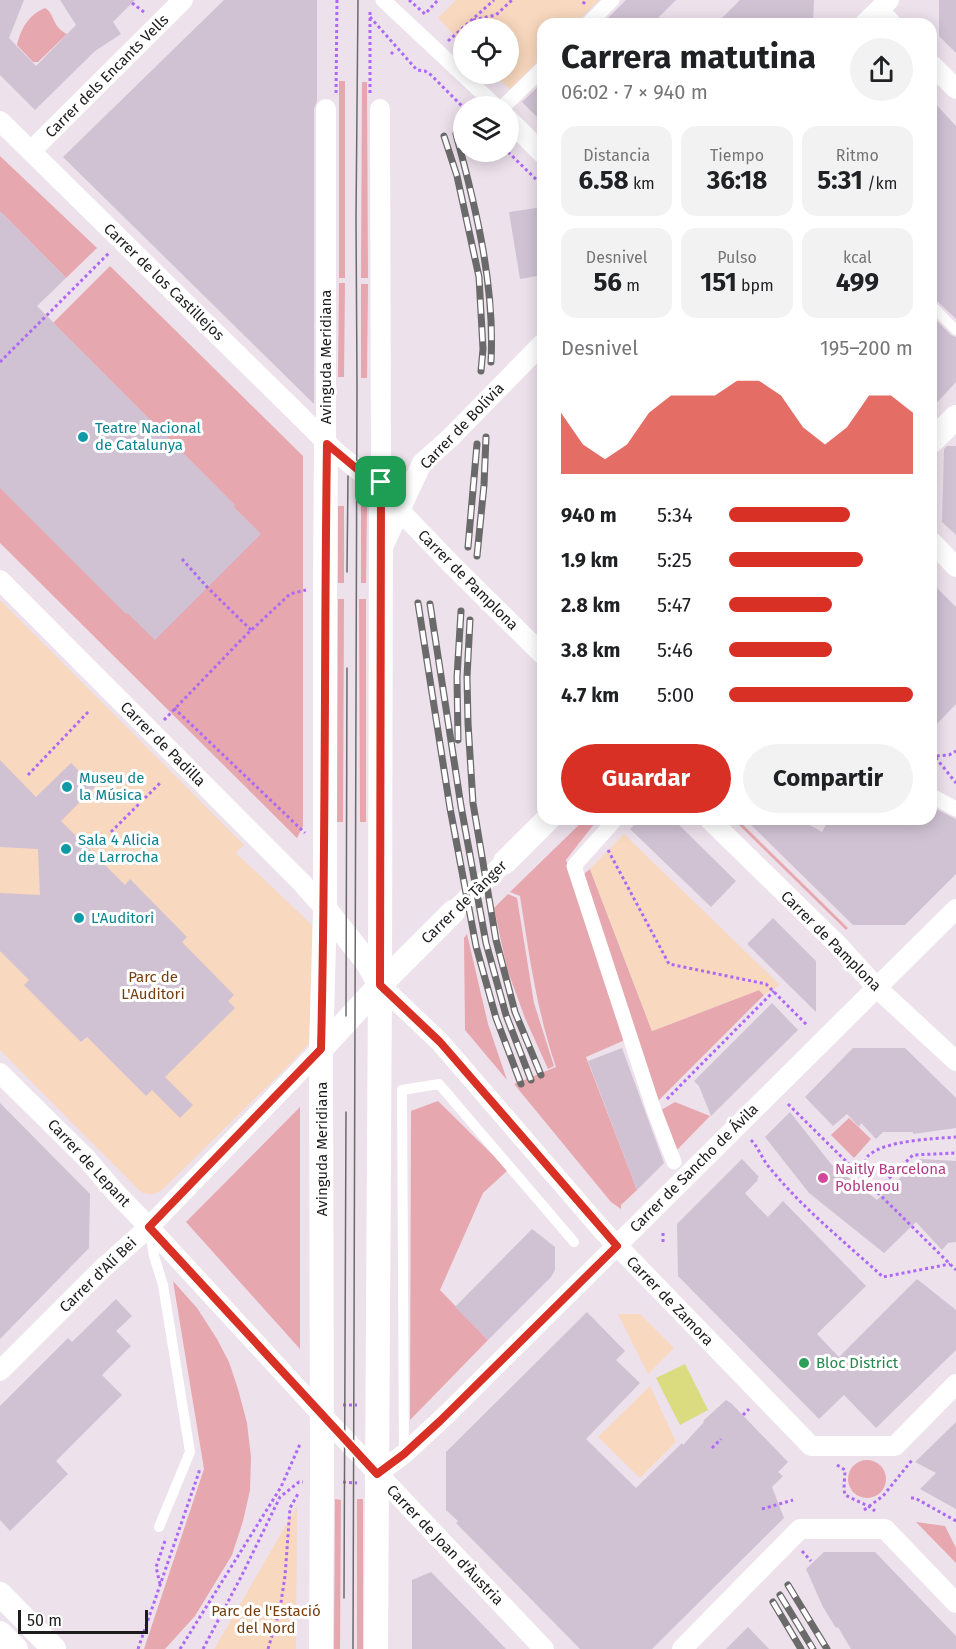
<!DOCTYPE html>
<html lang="es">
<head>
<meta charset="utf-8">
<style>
  :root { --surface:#fff; --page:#f2f2f2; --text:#202124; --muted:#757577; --accent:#d93025 }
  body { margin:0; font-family:"Fira Sans",sans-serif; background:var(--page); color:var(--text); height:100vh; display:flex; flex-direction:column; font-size:22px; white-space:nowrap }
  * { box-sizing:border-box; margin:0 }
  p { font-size:20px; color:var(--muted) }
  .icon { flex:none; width:33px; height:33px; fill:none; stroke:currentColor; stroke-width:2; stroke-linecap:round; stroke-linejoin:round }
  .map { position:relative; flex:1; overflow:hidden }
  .drawer { position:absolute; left:537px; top:18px; width:400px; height:807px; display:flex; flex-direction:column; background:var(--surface); border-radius:18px; box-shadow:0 3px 15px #0003 }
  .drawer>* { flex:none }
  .buttons { position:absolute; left:453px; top:18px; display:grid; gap:12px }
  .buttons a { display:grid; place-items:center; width:66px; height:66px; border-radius:50%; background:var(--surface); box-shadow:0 3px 15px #0003; font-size:30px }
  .scale { position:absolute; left:18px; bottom:15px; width:130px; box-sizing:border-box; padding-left:6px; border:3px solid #1c1c1c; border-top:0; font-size:16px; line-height:21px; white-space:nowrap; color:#1c1c1c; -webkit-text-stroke:4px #fff; paint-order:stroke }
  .pin { position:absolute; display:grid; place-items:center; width:51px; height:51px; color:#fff; margin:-26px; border-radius:12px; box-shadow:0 3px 9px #0006 }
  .round { display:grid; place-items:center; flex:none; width:63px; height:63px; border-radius:32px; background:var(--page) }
  .summary { display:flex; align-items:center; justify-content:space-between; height:102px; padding:0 24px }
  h1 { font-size:33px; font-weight:700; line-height:45px }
  .figures { display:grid; grid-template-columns:repeat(3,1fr); gap:9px; height:102px; padding:6px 24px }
  .figures div { display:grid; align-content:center; border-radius:15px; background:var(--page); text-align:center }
  .figures b { font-size:26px; font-weight:700 }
  .figures small { font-size:16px; font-weight:400 }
  .figures p { font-size:16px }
  .chart { height:168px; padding:12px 24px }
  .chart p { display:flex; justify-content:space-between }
  .chart svg { width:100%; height:108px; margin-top:6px; fill:var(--accent); opacity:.7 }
  .action { display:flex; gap:12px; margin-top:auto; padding:12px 24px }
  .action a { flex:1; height:69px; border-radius:36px; background:var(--accent); color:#fff; font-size:24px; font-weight:700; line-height:69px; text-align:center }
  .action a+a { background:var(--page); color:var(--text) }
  ul { padding:0 24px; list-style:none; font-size:20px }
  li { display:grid; grid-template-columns:96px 72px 1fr; align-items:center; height:45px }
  li i { height:15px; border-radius:8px; background:var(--accent) }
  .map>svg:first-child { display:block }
  .grass { fill:#e7a7ae }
  .park { fill:#f8d8be }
  .pitch { fill:#dbdb80 }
  .building { fill:#d0c2d3 }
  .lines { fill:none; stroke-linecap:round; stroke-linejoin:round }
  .path { stroke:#ad69f6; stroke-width:3; stroke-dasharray:3 3; stroke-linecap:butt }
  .service { stroke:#fff; stroke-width:10 }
  .pedestrian { stroke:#fff; stroke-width:15 }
  .minor { stroke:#fff; stroke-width:20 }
  .tertiary { stroke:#fff; stroke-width:24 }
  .tram { stroke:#6a6a6a; stroke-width:1.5 }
  .rail-casing { stroke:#6a6a6a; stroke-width:7 }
  .rail { stroke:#fff; stroke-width:4.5; stroke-dasharray:14; stroke-linecap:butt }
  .route-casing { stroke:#fff; stroke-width:12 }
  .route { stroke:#d93025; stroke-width:8 }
  .culture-dot { fill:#0f9aa8; stroke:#fff; stroke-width:2 }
  .hotel-dot { fill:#d1479c; stroke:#fff; stroke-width:2 }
  .leisure-dot { fill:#2e9e5b; stroke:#fff; stroke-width:2 }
  .labels { text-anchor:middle; stroke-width:6; stroke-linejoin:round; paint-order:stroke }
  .street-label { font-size:15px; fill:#1c1c1c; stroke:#fff }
  .culture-label { font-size:15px; fill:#0d838f; stroke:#fff; text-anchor:start }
  .park-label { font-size:15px; fill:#763e0d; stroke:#fff }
  .hotel-label { font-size:15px; fill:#b23c85; stroke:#fff; text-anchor:start }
  .leisure-label { font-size:15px; fill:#27864d; stroke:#fff; text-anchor:start }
</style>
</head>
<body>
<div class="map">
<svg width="956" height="1649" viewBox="0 0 956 1649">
  <rect width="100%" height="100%" fill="#ede1ec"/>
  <path class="grass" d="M45 8C56 15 51 26 67 34L38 62H33L17 45C21 29 28 15 45 8Z
    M339 81H345V278H339Z
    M362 82H367L368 278H361Z
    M0 156 97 248 66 278 4 215 0 218Z
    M110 266 303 456V826L297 838 0 543V376Z
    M339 283H345L344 377H338Z
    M361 284H368L367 378H361Z
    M338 506H344V583H338Z
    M361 506H367L366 583H361Z
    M338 599H344L343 822H337Z
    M359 599H366V822H360Z
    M585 819H598L566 860 625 1040 586 1057 637 1190 621 1205V1209L611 1202 514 1084 556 1067C537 1012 529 954 520 896L510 892Z
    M733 819H737L848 928 846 930Z
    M590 869 652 1031 759 990 764 995 658 1101 584 874Z
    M508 894 517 898 534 1003 554 1066 548 1069 525 1018 507 969 494 908Z
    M467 934 488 1024 507 1080 465 1030 464 938Z
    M438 1101 508 1170 483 1193 440 1290 488 1340 410 1420 411 1111Z
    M675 1102 710 1116 676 1151 661 1110Z
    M300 1107V1349L186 1222Z
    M849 1118 871 1139 854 1158 831 1135Z
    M173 1281 197 1308 217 1339 229 1362 238 1389 247 1423 251 1457 250 1490 243 1521 232 1555 195 1616 165 1649H144L204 1469Z
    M848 1479a19 19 0 1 1 38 0a19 19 0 1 1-38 0Z
    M335 1499 341 1500 340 1649H334Z
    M357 1499H363V1649H357Z
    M916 1522 945 1526 956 1548V1563Z"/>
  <path class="park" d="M456 0H599L575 24H543V56L510 89 494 74H508V28H464L463 44 438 18Z
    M0 600 244 845 236 853 312 925 315 933 311 1041 289 1065 163 1189C156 1194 150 1196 141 1192L0 1050Z
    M624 834 780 985 764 995 759 990 652 1031 590 869Z
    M618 1314H640L674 1348 648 1374Z
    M650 1386 676 1442 640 1478 598 1437Z
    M297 1506 296 1649H214L216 1646Z"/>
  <path class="pitch" d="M685 1364 708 1410 680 1425 656 1378Z"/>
  <path class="building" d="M0 0H24L9 38 36 66 76 25 60 0H135L113 22 121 34 95 51 35 110 0 75Z
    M224 0H317V101L314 109V404L63 157Z
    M626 0H676L652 24H602Z
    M740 0H814L813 24H716Z
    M939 0H956V53L939 36Z
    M543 82V123L522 102Z
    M932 100 956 126V319L937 301 932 299Z
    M543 207V275L520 279 509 212Z
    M0 211 66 278 37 306 235 505 234 507 261 534 155 640 127 613 126 614 0 488Z
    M932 316 951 335 956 337V382L932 408Z
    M947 446H956V535L942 522 944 449Z
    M932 583 956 607V704L932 729Z
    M0 760 36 797 71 763 95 787 61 821 125 885 130 879 187 937 182 942 234 995 228 1001 235 1008 165 1077 193 1105 180 1118 152 1090 146 1096 87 1037 81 1042 24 985 29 980 0 951V893L40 895 38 849 0 847Z
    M932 807 956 819V874L905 925H853L745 819H799L822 832 829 819H932Z
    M640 819H673L736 881 711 907 630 829Z
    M773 918 816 961V1012L747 944Z
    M772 1003 798 1030 711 1116 699 1086 694 1081Z
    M622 1048 664 1163 637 1190 588 1061Z
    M853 1048H905L956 1098V1128L913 1134V1132H883L876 1139 861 1123 859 1127 847 1114 833 1126 805 1097Z
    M0 1103 90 1194 89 1248 0 1339Z
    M790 1112 831 1164 877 1200 920 1159 956 1161V1242L948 1243 942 1250 916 1222 884 1253 809 1193 765 1137Z
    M742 1159 759 1177 757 1179 758 1180 745 1193 756 1205 768 1217 783 1201 866 1286 817 1334 839 1357 917 1279 956 1310V1350L876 1428 844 1395 819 1419 678 1276 677 1224Z
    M532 1229 555 1247V1270L551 1277 488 1340 455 1307Z
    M116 1299 132 1316 116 1331 131 1346 102 1375 122 1395 56 1461 68 1474 10 1531 0 1520V1406L68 1338 72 1342Z
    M587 1312 625 1351 616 1360 640 1383 586 1439 636 1488 682 1443 683 1445 704 1422 703 1421 726 1400 731 1403 788 1462 778 1472 783 1476 772 1487 784 1518 652 1649H580L456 1523 458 1521 446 1510V1452Z
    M956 1422V1509L920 1489 936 1473 915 1462Z
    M824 1552H875L956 1636V1649H851L838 1627 836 1628 823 1607 806 1569Z
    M431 1572 477 1619 506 1649H412V1580Z
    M748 1627 769 1649H726Z"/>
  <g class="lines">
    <path class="path" d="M409 0 425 14 438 0
      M132 3 144 12
      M583 4 586 0
      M370 17 417 70 425 71 431 75 464 108
      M473 20 496 15 512 0
      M448 41 494 0
      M391 54 393 52
      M336 93 337 0
      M370 93V10
      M508 152 543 186
      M0 362 109 253
      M182 559 207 587 251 630
      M174 708 305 833
      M164 720 244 637 275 608 290 594 306 590
      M932 753 956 783
      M932 759 935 756 949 755 956 751
      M28 775 90 710
      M111 832 161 782
      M608 850 669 964 766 984 807 1025
      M667 1099 774 991
      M788 1104 956 1270
      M751 1140C759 1148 762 1159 769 1167 802 1208 845 1242 883 1277L950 1264
      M859 1173C862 1168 865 1160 868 1156 885 1140 933 1139 956 1137
      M876 1191 913 1155 956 1153
      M663 1242V1232
      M343 1405H357
      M743 1415 749 1409
      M712 1448 721 1439
      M837 1465 845 1470C845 1478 843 1487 845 1495L870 1507 875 1511
      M343 1482 357 1483
      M911 1498H915L956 1521
      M762 1509 793 1500
      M864 1510 883 1496 912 1460
      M802 1551 811 1561
      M160 1584 156 1567 166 1538
      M138 1649 199 1472V1468
      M180 1649 281 1487 300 1444
      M203 1649 242 1575 280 1497 299 1482H303
      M268 1649 280 1609 285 1576 290 1508 299 1492"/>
    <path class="service" d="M932 306 956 330
      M150 1233 154 1256 163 1285 190 1452 159 1527
      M404 1453 402 1090 439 1084 574 1242"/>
    <path class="pedestrian" d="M383 0 496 106
      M588 24 612 0
      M504 106 543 68
      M932 796 956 809
      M616 819 574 866 654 1110 674 1162"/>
    <path class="minor" d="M879 10 892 24
      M864 24 889 0
      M932 65 956 89
      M326 109V444
      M380 109 381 482
      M508 119 543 154
      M0 121 297 413 336 452 369 479 381 491 452 565 543 655
      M31 151 183 0
      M932 542 956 567
      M382 549 422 463 450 438 543 343
      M0 580 302 883 325 909
      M709 819 839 946 877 988 956 1061
      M453 912 505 862
      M380 985 440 1042 603 1231 811 1446H895L956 1384
      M0 1073 86 1158 115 1192 149 1227 322 1415 544 1649
      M0 1371 102 1269 149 1227 321 1049
      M377 1474 404 1454 446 1415 956 909
      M682 1649 800 1529H885L956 1603"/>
    <path class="tertiary" d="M932 441 956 417
      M505 862 548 819
      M325 909 367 962 380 985
      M321 1049 380 985 453 912
      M0 1594 54 1649
      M0 1633 16 1649
      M321 1649 322 1476 321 1049 325 909V589L326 444
      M376 1649 380 985 381 482"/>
    <path class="tram" d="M347 572 348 476
      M346 1016 347 668
      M344 1598 346 1112
      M353 1649 357 385 356 218 358 0"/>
    <g class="rail-casing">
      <path id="rail" d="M456 134C476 208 495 285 491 362
        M444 136 457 176 479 277 483 349 481 371
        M468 547 477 444
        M477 556 484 485 486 437
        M418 603 450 808 476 946 496 1018 521 1084
        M430 604 461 806 486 943 506 1015 531 1080
        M470 620 467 677 468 723 473 803 496 940 515 1012 541 1075
        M458 740 457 677 461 611
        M788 1585 827 1649
        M780 1595 813 1649
        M773 1602 801 1649"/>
    </g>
    <use href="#rail" class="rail"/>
  </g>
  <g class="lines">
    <g class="route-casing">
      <path id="route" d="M327 444 369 479 381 482 380 985 440 1042 617 1246 440 1421 404 1454 377 1474 149 1227 321 1049C326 847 324 645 327 444Z"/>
    </g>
    <use href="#route" class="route"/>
  </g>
  <g class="culture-dot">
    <circle cx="83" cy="437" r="6"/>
    <circle cx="67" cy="787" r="6"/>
    <circle cx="66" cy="849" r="6"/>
    <circle cx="79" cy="918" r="6"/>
  </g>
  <circle class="hotel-dot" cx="823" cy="1178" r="6"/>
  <circle class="leisure-dot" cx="804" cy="1363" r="6"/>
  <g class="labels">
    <g class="street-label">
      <text transform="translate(107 76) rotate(-45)" y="5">Carrer dels Encants Vells</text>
      <text transform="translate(164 282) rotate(44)" y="5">Carrer de los Castillejos</text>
      <text transform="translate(326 357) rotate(-90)" y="5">Avinguda Meridiana</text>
      <text transform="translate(462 426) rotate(-46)" y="5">Carrer de Bolívia</text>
      <text transform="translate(468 580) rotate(45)" y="5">Carrer de Pamplona</text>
      <text transform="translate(163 744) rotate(45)" y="5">Carrer de Padilla</text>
      <text transform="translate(464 902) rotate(-44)" y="5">Carrer de Tànger</text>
      <text transform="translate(831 941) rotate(45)" y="5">Carrer de Pamplona</text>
      <text transform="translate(322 1149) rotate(-90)" y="5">Avinguda Meridiana</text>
      <text transform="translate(89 1163) rotate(47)" y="5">Carrer de Lepant</text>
      <text transform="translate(694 1168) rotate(-45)" y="5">Carrer de Sancho de Ávila</text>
      <text transform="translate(98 1275) rotate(-44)" y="5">Carrer d'Alí Bei</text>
      <text transform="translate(670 1301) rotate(46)" y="5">Carrer de Zamora</text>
      <text transform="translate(445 1545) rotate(46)" y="5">Carrer de Joan d'Àustria</text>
    </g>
    <g class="culture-label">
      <text x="95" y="433">Teatre Nacional<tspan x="95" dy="17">de Catalunya</tspan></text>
      <text x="79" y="783">Museu de<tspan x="79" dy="17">la Música</tspan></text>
      <text x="78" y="845">Sala 4 Alicia<tspan x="78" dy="17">de Larrocha</tspan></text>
      <text x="91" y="923">L'Auditori</text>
    </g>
    <g class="park-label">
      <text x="153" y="982">Parc de<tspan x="153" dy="17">L'Auditori</tspan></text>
      <text x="266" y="1616">Parc de l'Estació<tspan x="266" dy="17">del Nord</tspan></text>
    </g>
    <g class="hotel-label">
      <text x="835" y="1174">Naitly Barcelona<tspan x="835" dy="17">Poblenou</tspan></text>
    </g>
    <g class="leisure-label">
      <text x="816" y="1368">Bloc District</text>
    </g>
  </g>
</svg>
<div class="buttons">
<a><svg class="icon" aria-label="locate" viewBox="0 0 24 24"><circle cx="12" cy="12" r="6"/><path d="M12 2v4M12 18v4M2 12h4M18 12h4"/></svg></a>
<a><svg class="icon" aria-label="layers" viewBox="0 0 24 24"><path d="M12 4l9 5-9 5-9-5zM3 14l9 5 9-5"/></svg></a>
</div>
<div class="scale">50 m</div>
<div class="pin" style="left:381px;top:482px;background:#1e9e55"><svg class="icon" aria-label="arrive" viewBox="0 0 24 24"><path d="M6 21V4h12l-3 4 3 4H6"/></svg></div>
<section class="drawer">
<div class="summary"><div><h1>Carrera matutina</h1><p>06:02 · 7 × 940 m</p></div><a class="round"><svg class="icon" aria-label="share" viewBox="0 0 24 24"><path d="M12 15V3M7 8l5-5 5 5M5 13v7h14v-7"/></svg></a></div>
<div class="figures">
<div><p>Distancia</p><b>6.58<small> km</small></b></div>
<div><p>Tiempo</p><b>36:18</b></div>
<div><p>Ritmo</p><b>5:31<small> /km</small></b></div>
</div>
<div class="figures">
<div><p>Desnivel</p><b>56<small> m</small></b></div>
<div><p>Pulso</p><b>151<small> bpm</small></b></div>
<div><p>kcal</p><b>499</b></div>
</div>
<div class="chart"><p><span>Desnivel</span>195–200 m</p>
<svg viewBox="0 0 160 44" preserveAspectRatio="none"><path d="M0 44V19L10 32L20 38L30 32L40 19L50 12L60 12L70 12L80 6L90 6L100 12L110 25L120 32L130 25L140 12L150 12L160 19V44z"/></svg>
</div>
<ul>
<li><b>940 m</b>5:34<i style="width:66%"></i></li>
<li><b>1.9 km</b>5:25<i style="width:73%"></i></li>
<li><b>2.8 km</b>5:47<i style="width:56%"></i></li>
<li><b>3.8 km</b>5:46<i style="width:56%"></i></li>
<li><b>4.7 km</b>5:00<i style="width:100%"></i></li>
</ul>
<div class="action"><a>Guardar</a><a>Compartir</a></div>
</section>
</div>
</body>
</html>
